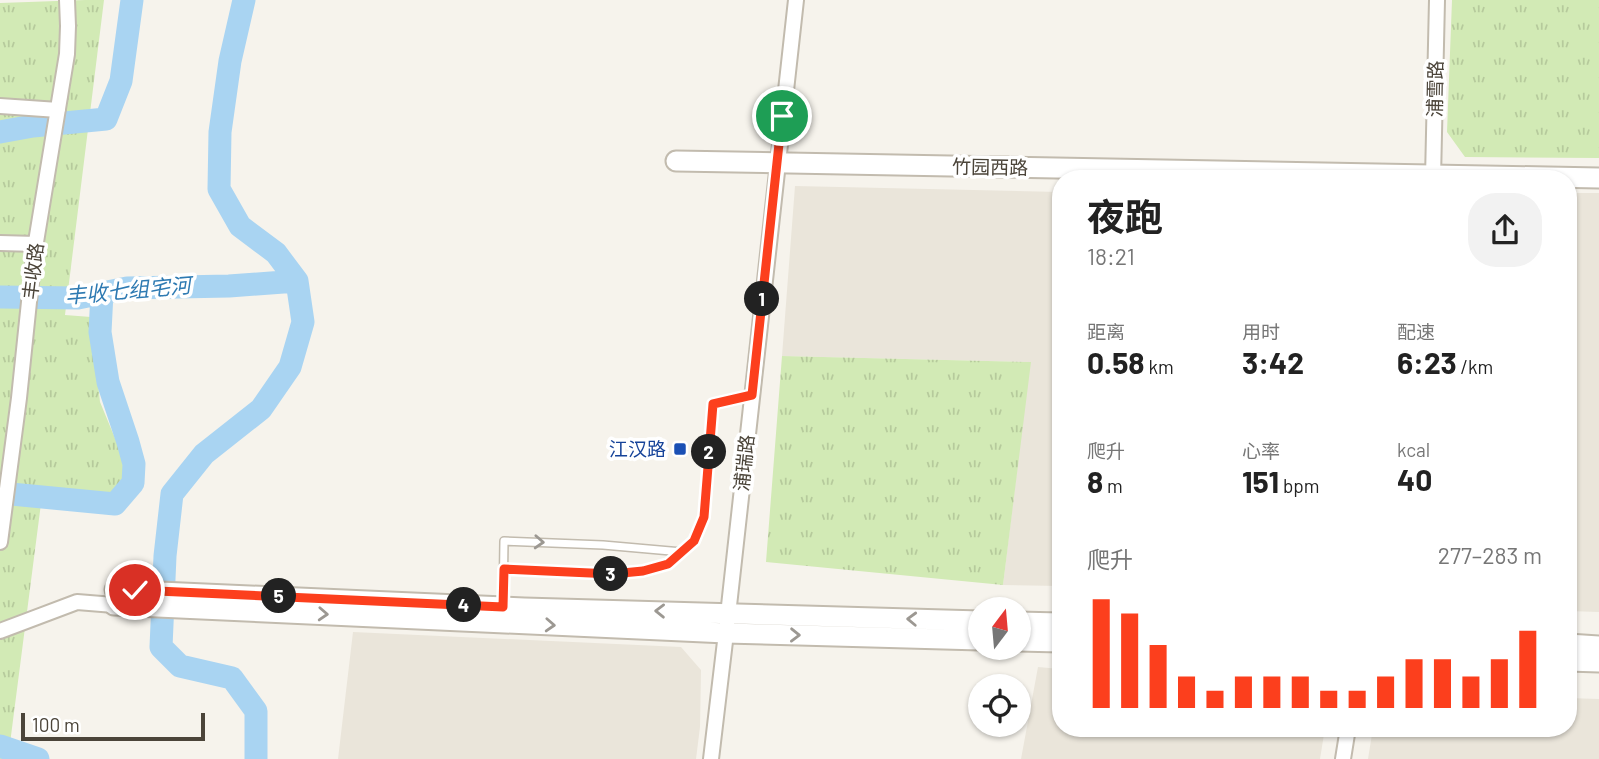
<!DOCTYPE html>
<html lang="zh">
<head>
<meta charset="utf-8">
<style>
  :root { --surface:#fff; --page:#f2f2f2; --text:#222; --muted:#767676; --accent:#fc3f1d }
  body { margin:0; font-family:Barlow,"Noto Sans SC",sans-serif; background:var(--page); color:var(--text); height:100vh; display:flex; flex-direction:column; font-size:26px; white-space:nowrap }
  * { box-sizing:border-box; margin:0 }
  p { font-size:23px; color:var(--muted) }
  .icon { flex:none; width:38px; height:38px; fill:none; stroke:currentColor; stroke-width:2; stroke-linecap:round; stroke-linejoin:round }
  .map { position:relative; flex:1; overflow:hidden }
  .sheet { position:absolute; left:1052px; top:170px; width:525px; height:567px; display:flex; flex-direction:column; background:var(--surface); border-radius:28px; box-shadow:0 2px 5px #0004 }
  .sheet>* { flex:none }
  .needle { width:46px; rotate:16deg }
  .buttons { position:absolute; left:968px; top:597px; display:grid; gap:14px }
  .buttons a { display:grid; place-items:center; width:63px; height:63px; border-radius:50%; background:var(--surface); box-shadow:0 2px 5px #0004; font-size:35px }
  .scale { position:absolute; left:21px; bottom:18px; width:184px; box-sizing:border-box; padding-left:7px; border:4px solid #4b4439; border-top:0; font-size:19px; line-height:24px; white-space:nowrap; color:#4b4439; -webkit-text-stroke:5px #fff; paint-order:stroke }
  .pin { position:absolute; display:grid; place-items:center; width:60px; height:60px; color:#fff; margin:-30px; border:4px solid #fff; border-radius:50%; box-shadow:0 2px 7px #0007 }
  .km { position:absolute; width:35px; height:35px; margin:-18px; border-radius:50%; background:#222; color:#fff; font-size:19px; line-height:35px; text-align:center }
  .round { display:grid; place-items:center; flex:none; width:74px; height:74px; border-radius:28px; background:var(--page) }
  .headline { display:flex; align-items:center; justify-content:space-between; height:119px; padding:0 35px }
  h1 { font-size:38px; font-weight:700; line-height:52px }
  .metrics { display:grid; grid-template-columns:repeat(3,1fr); gap:10px; height:119px; padding:7px 35px }
  .metrics div { display:grid; align-content:center }
  .metrics b { font-size:30px; font-weight:700 }
  .metrics small { font-size:19px; font-weight:400 }
  .metrics p { font-size:19px }
  .chart { height:196px; padding:14px 35px }
  .chart p { display:flex; justify-content:space-between }
  .chart svg { width:100%; height:126px; margin-top:7px; stroke:var(--accent); stroke-width:6 }
  .map>svg:first-child { display:block }
  .residential { fill:#eae5da }
  .grass { fill:url(#grass-tufts) }
  .lines { fill:none; stroke-linecap:round; stroke-linejoin:round }
  .river { stroke:#a9d4f2; stroke-width:23 }
  .service-casing { stroke:#c2bbae; stroke-width:10 }
  .minor-casing { stroke:#c2bbae; stroke-width:18 }
  .tertiary-casing { stroke:#c2bbae; stroke-width:23 }
  .service { stroke:#fff; stroke-width:7 }
  .minor { stroke:#fff; stroke-width:14 }
  .tertiary { stroke:#fff; stroke-width:19 }
  .oneway { stroke:#9c9892 }
  .route-casing { stroke:#fff; stroke-width:14 }
  .route { stroke:#fc3f1d; stroke-width:9 }
  .transit-dot { fill:#1a4fb4; stroke:#fff; stroke-width:2.5 }
  .labels { text-anchor:middle; stroke-width:7; stroke-linejoin:round; paint-order:stroke }
  .street-label { font-size:19px; fill:#4b4439; stroke:#fff }
  .transit-label { font-size:19px; fill:#164399; stroke:#fff; text-anchor:end }
  .water-label { font-size:21px; font-style:italic; fill:#2e7ab2; stroke:#fff }
</style>
</head>
<body>
<div class="map">
<svg width="1599" height="759" viewBox="0 0 1599 759">
  <defs>
    <pattern id="grass-tufts" width="24" height="20" patternUnits="userSpaceOnUse" patternTransform="scale(1.75)"><rect width="24" height="20" fill="#d2eab5"/><path d="M3 7l-1-3M5 7V3M7 7l1-3M15 17l-1-3M17 17v-4M19 17l1-3" fill="none" stroke="#b6ca9c"/></pattern>
  </defs>
  <rect width="100%" height="100%" fill="#f6f3ec"/>
  <path class="residential" d="M795 186 1060 192V586L1003 585 1030 362 782 356Z
    M1568 193H1599V612L1568 611Z
    M353 632 681 647 701 670 700 727 696 759H338Z
    M1038 667 1060 669V728H1325L1320 759H1021Z
    M1568 698 1599 699V759H1368L1373 728H1568Z"/>
  <path class="grass" d="M85 0H104L65 315 91 317 100 402 129 472 115 492 94 496 43 488 8 759H0V3Z
    M1452 0H1599V158L1465 157 1447 132Z
    M782 356 1031 362 1003 585 766 562Z"/>
  <g class="lines">
    <path class="river" d="M244 0 230 61 220 132 219 189 240 226 276 253 297 281 303 322 290 367 261 409 204 454 172 494 165 556 161 647 180 666 232 678 256 711V759
      M0 132 33 126 106 119 121 81 132 0
      M0 297 78 298 127 288 229 286 297 281
      M0 493 115 504 133 483 134 464 128 442 108 382 100 332 102 293
      M0 746 38 759"/>
    <g class="service-casing">
      <path id="service" d="M504 569 612 574 643 571 668 564 694 541 704 517 713 404 752 395
        M503 606 504 541 603 545 682 552"/>
    </g>
    <g class="minor-casing">
      <path id="minor" d="M0 106 58 110
        M1433 178 1437 0
        M0 243 36 244
        M0 542 19 398 34 254 67 54 68 26 67 0
        M0 631 77 602 114 605 115 598
        M711 759 726 633 796 0
        M1343 759 1348 728"/>
    </g>
    <g class="tertiary-casing">
      <path id="tertiary" d="M676 161 1599 178
        M115 590 524 608 980 621
        M114 605 726 633 980 640
        M1018 622 1060 623
        M1018 641 1060 642
        M1568 644 1599 646
        M1568 661 1599 662"/>
    </g>
    <use href="#service" class="service"/>
    <use href="#minor" class="minor"/>
    <use href="#tertiary" class="tertiary"/>
  </g>
  <defs><path id="oneway-chevron" d="M-2-3.5L2.5 0L-2 3.5" fill="none" stroke-width="1.6" stroke-linecap="round" stroke-linejoin="round" transform="scale(1.75)"/></defs>
  <g class="oneway">
    <use href="#oneway-chevron" transform="translate(539 542) rotate(3)"/>
    <use href="#oneway-chevron" transform="translate(660 611) rotate(-179)"/>
    <use href="#oneway-chevron" transform="translate(323 614) rotate(3)"/>
    <use href="#oneway-chevron" transform="translate(912 619) rotate(-178)"/>
    <use href="#oneway-chevron" transform="translate(550 625) rotate(3)"/>
    <use href="#oneway-chevron" transform="translate(795 635) rotate(1)"/>
  </g>
  <g class="lines">
    <g class="route-casing">
      <path id="route" d="M135 590 503 607 504 569 612 574 643 571 668 564 694 541 704 517 713 404 752 395 782 116"/>
    </g>
    <use href="#route" class="route"/>
  </g>
  <rect class="transit-dot" x="673" y="442" width="14" height="14" rx="3.5"/>
  <g class="labels">
    <g class="street-label">
      <text transform="translate(1435 89) rotate(-89)" y="7">浦雪路</text>
      <text transform="translate(990 167) rotate(1)" y="7">竹园西路</text>
      <text transform="translate(33 271) rotate(-83)" y="7">丰收路</text>
      <text transform="translate(744 463) rotate(-84)" y="7">浦瑞路</text>
    </g>
    <g class="transit-label">
      <text x="666" y="456">江汉路</text>
    </g>
    <g class="water-label">
      <text transform="translate(128 291) rotate(-5)" y="7">丰收七组宅河</text>
    </g>
  </g>
</svg>
<div class="buttons">
<a><svg class="needle" viewBox="-14 -14 28 28"><path d="M0-13l5 13h-10z" fill="#e53935"/><path d="M0 13l5-13h-10z" fill="#767676"/></svg></a>
<a><svg class="icon" aria-label="locate" viewBox="0 0 24 24"><circle cx="12" cy="12" r="6"/><path d="M12 2v4M12 18v4M2 12h4M18 12h4"/></svg></a>
</div>
<div class="scale">100 m</div>
<div class="pin" style="left:782px;top:116px;background:#1e9e55"><svg class="icon" aria-label="arrive" viewBox="0 0 24 24"><path d="M6 21V4h12l-3 4 3 4H6"/></svg></div>
<div class="pin" style="left:135px;top:590px;background:#d93025"><svg class="icon" aria-label="check" viewBox="0 0 24 24"><path d="M5 12l5 5 9-10"/></svg></div>
<b class="km" style="left:762px;top:299px">1</b>
<b class="km" style="left:709px;top:452px">2</b>
<b class="km" style="left:611px;top:574px">3</b>
<b class="km" style="left:464px;top:605px">4</b>
<b class="km" style="left:279px;top:596px">5</b>
<section class="sheet">
<div class="headline"><div><h1>夜跑</h1><p>18:21</p></div><a class="round"><svg class="icon" aria-label="share" viewBox="0 0 24 24"><path d="M12 15V3M7 8l5-5 5 5M5 13v7h14v-7"/></svg></a></div>
<div class="metrics">
<div><p>距离</p><b>0.58<small> km</small></b></div>
<div><p>用时</p><b>3:42</b></div>
<div><p>配速</p><b>6:23<small> /km</small></b></div>
</div>
<div class="metrics">
<div><p>爬升</p><b>8<small> m</small></b></div>
<div><p>心率</p><b>151<small> bpm</small></b></div>
<div><p>kcal</p><b>40</b></div>
</div>
<div class="chart"><p><span>爬升</span>277–283 m</p>
<svg viewBox="0 0 160 44" preserveAspectRatio="none"><path d="M5 44V6M15 44V11M25 44V22M35 44V33M45 44V38M55 44V33M65 44V33M75 44V33M85 44V38M95 44V38M105 44V33M115 44V27M125 44V27M135 44V33M145 44V27M155 44V17"/></svg>
</div>
</section>
</div>
</body>
</html>
